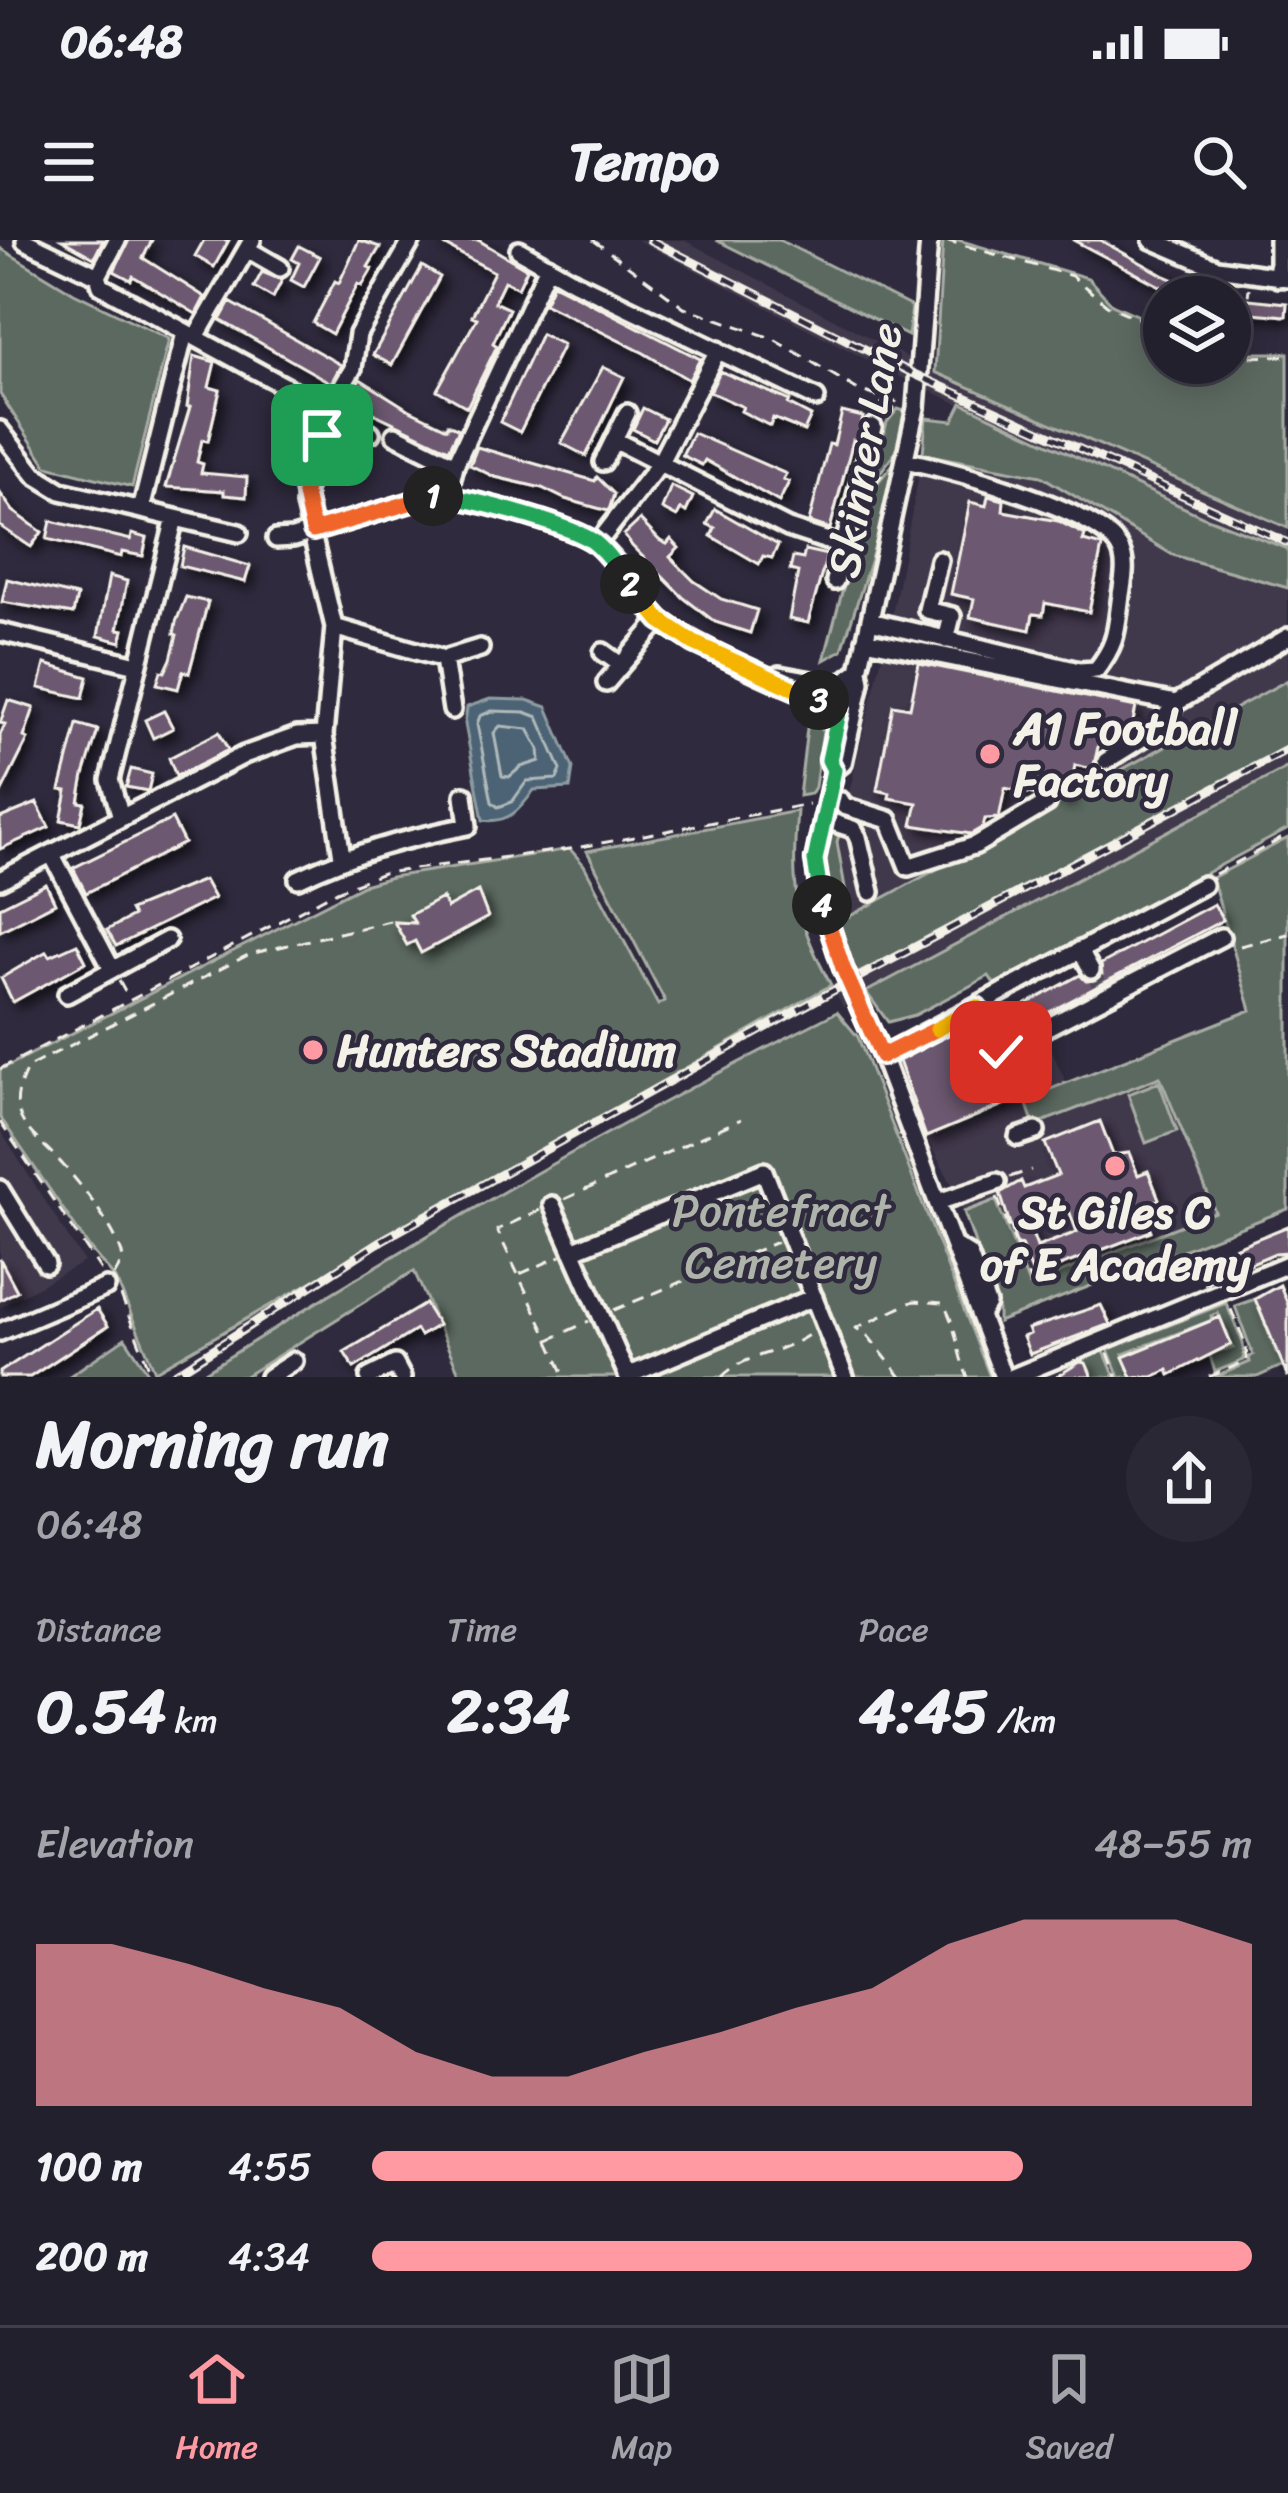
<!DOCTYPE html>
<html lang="en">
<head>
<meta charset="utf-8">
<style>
  :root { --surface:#23202e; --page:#2b2836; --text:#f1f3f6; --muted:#a3a3aa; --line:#403e4a; --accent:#ff9aa2 }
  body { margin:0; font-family:Sriracha,sans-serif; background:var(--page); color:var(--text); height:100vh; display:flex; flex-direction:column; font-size:45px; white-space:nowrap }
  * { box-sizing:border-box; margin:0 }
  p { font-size:39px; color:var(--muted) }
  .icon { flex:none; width:66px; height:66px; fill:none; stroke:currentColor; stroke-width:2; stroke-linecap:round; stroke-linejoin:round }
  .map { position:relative; height:1137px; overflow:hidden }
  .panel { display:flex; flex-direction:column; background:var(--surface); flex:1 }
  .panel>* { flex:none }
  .controls { position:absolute; left:1143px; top:36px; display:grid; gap:24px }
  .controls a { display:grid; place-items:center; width:108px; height:108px; border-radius:50%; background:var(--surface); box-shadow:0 6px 30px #0003,0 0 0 3px var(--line); font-size:60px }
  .pin { position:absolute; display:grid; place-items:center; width:102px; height:102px; color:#fff; margin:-51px; border-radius:24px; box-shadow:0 6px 18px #0006 }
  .km { position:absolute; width:60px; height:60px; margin:-30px; border-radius:50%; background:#222; color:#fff; font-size:33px; line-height:60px; text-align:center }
  .round { display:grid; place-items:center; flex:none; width:126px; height:126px; border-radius:63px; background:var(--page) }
  .summary { display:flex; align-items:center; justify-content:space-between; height:204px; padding:0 36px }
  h1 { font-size:66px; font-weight:800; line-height:90px }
  .metrics { display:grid; grid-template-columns:repeat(3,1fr); gap:18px; height:204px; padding:12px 36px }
  .metrics div { display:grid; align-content:center }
  .metrics b { font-size:60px; font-weight:800 }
  .metrics small { font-size:33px; font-weight:400 }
  .metrics p { font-size:33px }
  .chart { height:336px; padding:24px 36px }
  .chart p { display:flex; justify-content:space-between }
  .chart svg { width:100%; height:216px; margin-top:12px; fill:var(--accent); opacity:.7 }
  ul { padding:0 36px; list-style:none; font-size:39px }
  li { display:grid; grid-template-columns:192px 144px 1fr; align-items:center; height:90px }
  li i { height:30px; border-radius:15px; background:var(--accent) }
  .status { display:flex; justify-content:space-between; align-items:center; height:84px; padding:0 60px; background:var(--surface); direction:ltr }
  .status svg { height:33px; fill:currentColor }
  header { display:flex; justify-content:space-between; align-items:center; height:156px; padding:0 36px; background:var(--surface); font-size:54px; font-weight:800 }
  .tab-bar { display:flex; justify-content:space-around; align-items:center; height:168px; border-top:3px solid var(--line); background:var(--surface); font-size:33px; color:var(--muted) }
  .tab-bar a { display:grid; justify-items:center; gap:6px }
  .tab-bar .active { color:var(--accent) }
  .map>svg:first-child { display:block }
  .built { fill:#41384c }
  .green { fill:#5b6960; stroke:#a8ada4; stroke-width:3 }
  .water { fill:#4b6474; stroke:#8f9ca2; stroke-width:3 }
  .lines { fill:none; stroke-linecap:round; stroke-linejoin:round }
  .shore { stroke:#b0b9ba; stroke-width:3 }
  .building { fill:#6c586f; stroke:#f4f1e8; stroke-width:3; fill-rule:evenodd; filter:url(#shadow) }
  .minor-tunnel { stroke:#4d4857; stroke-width:15; stroke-dasharray:15 8; stroke-linecap:butt }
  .minor-casing { stroke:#f4f1e8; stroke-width:24 }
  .path { stroke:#f4f1e8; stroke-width:3; stroke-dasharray:12 9; stroke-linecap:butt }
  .minor { stroke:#2f2a3d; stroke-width:15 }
  .rail-casing { stroke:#f4f1e8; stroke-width:9 }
  .rail { stroke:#2f2a3d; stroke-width:4.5; stroke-dasharray:14; stroke-linecap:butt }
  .split-1-casing { stroke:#fff; stroke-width:24 }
  .split-2-casing { stroke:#fff; stroke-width:24 }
  .split-3-casing { stroke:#fff; stroke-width:24 }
  .split-4-casing { stroke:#fff; stroke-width:24 }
  .split-5-casing { stroke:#fff; stroke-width:24 }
  .split-6-casing { stroke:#fff; stroke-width:24 }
  .split-1 { stroke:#f0652b; stroke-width:15 }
  .split-2 { stroke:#22a559; stroke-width:15 }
  .split-3 { stroke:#f5b400; stroke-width:15 }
  .split-4 { stroke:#22a559; stroke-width:15 }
  .split-5 { stroke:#f0652b; stroke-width:15 }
  .split-6 { stroke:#f5b400; stroke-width:15 }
  .poi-dot { fill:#ff9aa2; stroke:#2f2a3d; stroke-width:4.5 }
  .labels { text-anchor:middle; stroke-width:9; stroke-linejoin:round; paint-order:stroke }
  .street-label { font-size:45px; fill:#f4f1e8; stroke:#2f2a3d }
  .poi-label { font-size:45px; font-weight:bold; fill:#f4f1e8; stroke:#2f2a3d; text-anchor:start }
  .park-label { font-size:45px; fill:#afb4ab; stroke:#2f2a3d }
</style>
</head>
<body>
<div class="status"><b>06:48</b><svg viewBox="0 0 49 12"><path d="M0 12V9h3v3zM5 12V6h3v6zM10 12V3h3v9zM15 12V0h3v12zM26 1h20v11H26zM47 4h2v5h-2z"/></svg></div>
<header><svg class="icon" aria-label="menu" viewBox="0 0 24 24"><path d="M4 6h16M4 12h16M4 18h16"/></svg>Tempo<svg class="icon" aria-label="search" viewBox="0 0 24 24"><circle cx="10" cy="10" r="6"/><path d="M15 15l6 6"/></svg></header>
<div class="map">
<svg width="1288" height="1137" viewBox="0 0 1288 1137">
  <defs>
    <filter id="shadow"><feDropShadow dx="6" dy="6" stdDeviation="6" flood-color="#0009"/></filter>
  </defs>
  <rect width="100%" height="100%" fill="#2f2a3d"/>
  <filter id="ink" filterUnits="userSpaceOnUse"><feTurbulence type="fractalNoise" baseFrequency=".00833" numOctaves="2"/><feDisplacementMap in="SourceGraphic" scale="24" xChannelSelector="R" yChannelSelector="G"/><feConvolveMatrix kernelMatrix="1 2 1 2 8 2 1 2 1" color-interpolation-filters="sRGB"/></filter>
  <g filter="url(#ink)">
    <path class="built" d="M637 0H684L935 132 1110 201 1288 237V309L1202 276 898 136Z
      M923 214 1041 236 1172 315 1288 348V440L849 677 837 602 892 375Z
      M1288 505V527L843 767 831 745Z
      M998 768 1019 811 1046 797 1066 843 1252 770 1288 969 998 1082V1071L958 955 926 898 897 831 899 818Z
      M0 890 84 1022 0 1067Z"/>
    <path class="green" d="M716 0H779L912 67 908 96Z
      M943 0H958L1088 38 1112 64 1164 87V123H1230V113H1288V288L935 132Z
      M0 8 74 53 169 99 132 247 47 226 0 154Z
      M962 163 1202 276 1288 309V348L1173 315 1041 236 923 214 926 178 953 181Z
      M898 169 904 171 900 207 871 244 887 182Z
      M899 217 885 275 842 410 824 420 868 254Z
      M1288 440V506L855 735 825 641 821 622 824 598 841 588 837 602 850 676Z
      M809 471 823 491 815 547 811 554 799 556Z
      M1288 527V589L1007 740 995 745 989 736 915 775 888 782 866 752Z
      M797 571C791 647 794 678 831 745L155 1131 116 1039 91 1010 0 877V830L363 645 391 637 570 609 584 625 658 765 665 761 587 611Z
      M1288 598V969L998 1082V1071L964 972 996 960 1029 1045 1215 972 1160 837 1034 885 1025 859 1251 770 1212 638Z
      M837 772 858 797 990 1137H461L414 1031 244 1137H197C404 1005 617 883 837 772Z
      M1159 842 1177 891 1146 903 1128 854Z
      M1255 1059 1276 1112 1288 1108V1123L1257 1137H1215L1250 1122 1249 1117 1253 1115 1235 1066Z
      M1226 1063 1243 1103 1244 1120 1215 1132 1209 1113 1233 1108 1218 1073 1211 1076 1212 1080 1123 1114 1132 1137H1119L1108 1109Z
      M125 1098 151 1137H68Z
      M1103 1109 1115 1137H1092L1078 1119Z"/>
    <path class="water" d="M490 459 527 460 547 467 573 528 570 548 534 550C521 569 508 584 483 580L465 484 467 467Z"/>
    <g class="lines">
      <path class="shore" d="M492 471 525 472 538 477 561 530 557 539 527 541 512 562 498 567 492 562 477 484 480 476Z
        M500 486 528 489 539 509 540 521 521 527 509 537 502 536 494 493Z"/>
    </g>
    <path class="building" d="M62 0H103L94 18Z
      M129 0H152L143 18 205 57 196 74 133 36 131 40 114 31Z
      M204 0H229L214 27 195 16Z
      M359 0 380 7 368 27 372 29 362 46 358 44 332 94 313 83 335 41 339 43Z
      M435 0H478L527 29 518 48 504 41 494 62 509 69 493 103 497 106 467 167 437 150 477 78 472 76 494 32Z
      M1073 0H1100L1165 36 1214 57H1181Z
      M299 6 320 17 304 47 291 40 299 23 292 19Z
      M422 26 440 37 392 125 373 115Z
      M262 32 282 40 273 58 254 47Z
      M553 44 700 119 689 140 644 113 544 63Z
      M1230 57 1287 63 1286 76 1230 71Z
      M230 62 341 125 331 143 220 80Z
      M541 94 563 105 520 192 500 182Z
      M194 116 215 122 209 147 220 150 208 201 202 200 197 222 203 224 201 233 247 237 246 257 224 255V251L166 247 190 167H187Z
      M603 127 624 137 586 216 561 203Z
      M720 131 790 161 788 164 811 176 804 191 773 178 770 186 741 171 743 167 710 152Z
      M360 139 406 168 447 188 448 184 459 189 449 209 348 161Z
      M643 168 665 179 654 200 633 189Z
      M842 172 863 177 857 201 853 200 830 289 809 282 829 204 834 205Z
      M693 193 786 234 783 239 789 242 779 262 705 220 702 225 682 215Z
      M477 207 595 241 597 237 614 254 610 267 608 271 565 259 542 248 495 237 470 225Z
      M671 246 693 257 686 272 681 269 677 277 662 269Z
      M0 253 13 271 42 292 31 307 0 286Z
      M988 256 1004 260 1003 271 1058 281 1085 295 1083 301 1102 306 1089 372 1045 363 1043 375 1033 374 1030 390 970 377 974 359 951 354 970 262 986 266Z
      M715 269 778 305 772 318 763 316 759 324 711 296 715 288 707 284Z
      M640 280 659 300 667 304 671 299 679 308 670 317 694 341 721 359 757 370 750 393 715 382 684 358 632 306 624 295Z
      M51 281 131 300 132 294 147 298 143 316 122 312 121 317 47 299Z
      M184 307 250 326 245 342 180 326Z
      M805 310 827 315 808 383 789 379 798 332 790 330 793 317 803 319Z
      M109 336 127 341 118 389 124 390 121 402 98 396Z
      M7 339 77 356 73 374 2 362Z
      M186 357 208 362 189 433 183 431 178 449 157 444 161 431 165 432 171 419 177 395 174 394 176 382Z
      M919 423 1136 467 1131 491 1115 501 1100 498 1093 529 1075 525 1068 561 1048 551 1037 555 1005 548 999 578 985 579 983 587 971 594 912 585 917 563 889 558 890 553 877 550 893 465 910 468Z
      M45 424 88 437 83 458 39 448Z
      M8 460 34 468 24 497 28 499 0 555V495L5 484 0 483Z
      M164 471 173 488 153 498 145 480Z
      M77 484 98 490 84 535 79 562 85 563 80 584 61 580 67 551 60 550Z
      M219 492 228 510 176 536 169 518Z
      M131 529 152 534 148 551 126 547Z
      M37 563 49 587 0 609V578Z
      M172 579 184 603 86 653 73 628Z
      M204 640 214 658 116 706 107 690 133 676 130 670Z
      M46 644 55 663 0 691V667Z
      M478 651 488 677 421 713 415 701 407 705 394 682 415 683 410 675 442 658 447 668Z
      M1214 664 1223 680 1017 789 1008 774 1080 735 1086 741H1096L1102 735 1101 724Z
      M77 704 86 722 13 762 1 738 47 711 50 716Z
      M971 783 993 825 1017 816 1034 852 926 897 899 821Z
      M1100 881 1113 915 1129 913 1138 935 1148 931 1159 959 1141 966 1151 991 1034 1036 1021 1005 1017 1006 1000 953 1021 941 1024 948 1058 935 1045 903ZM1067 965 1077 992 1037 1007 1027 980Z
      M1288 986V1012L1275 1013 1205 1043 1197 1023Z
      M0 1019 17 1051 0 1060Z
      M1280 1045 1288 1065V1137L1255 1059Z
      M425 1064 438 1085 420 1096 416 1090 354 1128 344 1112Z
      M1101 1065 1110 1084 1030 1114 1023 1097 1030 1094 1028 1089Z
      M97 1069 108 1086 30 1137H0V1132Z
      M1220 1077 1231 1104 1170 1135 1168 1130 1152 1137H1132L1123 1117Z
      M1080 1122 1086 1123 1092 1137H1056Z"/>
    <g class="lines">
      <path class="minor-tunnel" d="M1091 730 1100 746"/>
      <g class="minor-casing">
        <path id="minor" d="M1152 0 1217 28 1288 38
          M1278 0V38
          M25 1 98 36 101 46 371 193
          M247 9 280 28
          M519 10 575 42 816 158
          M98 36 117 0
          M196 97 252 0
          M329 169 353 128 358 94 412 0
          M0 190 35 235 61 251 239 293
          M322 195 307 235 305 265 334 387 324 495 342 617
          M395 195 455 225
          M614 200 788 288 843 306
          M603 222 627 173
          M448 255 455 225 548 26
          M141 270 185 93
          M276 299 293 298 430 256C460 254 562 284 589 299 620 316 636 360 663 382 688 402 829 472 856 466
          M597 304 659 224 718 110
          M939 320 927 370 952 376 946 400
          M835 341 873 187
          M870 381 1079 431 1096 430C1116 405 1116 393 1120 362 1122 344 1129 324 1119 307 1096 269 951 230 905 220
          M334 387 444 419 452 470
          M0 392 137 425
          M865 400 1176 463 1154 491 1106 521
          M603 412 621 425
          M444 419 480 408
          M859 430 846 440 829 520 834 530 815 620 821 660 843 728 882 816 1003 1137
          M779 435 850 448
          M606 443 660 380
          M1176 463 1288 397
          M834 530 843 523 861 442 859 430 916 168 929 0
          M827 563 841 561 844 566 889 580 908 627 976 605 1047 563
          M121 577 110 540 175 278
          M823 579 853 589 858 597 871 652
          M52 615 112 729
          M298 639C354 612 407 598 468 586L464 555
          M0 640 244 515 297 496 324 495
          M1080 710 1091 730
          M67 754 167 700
          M977 767 1001 811 1221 697
          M882 816 1203 645
          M1018 897 1036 891
          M0 949 46 1024
          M938 962 997 942
          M552 965 628 1137
          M956 1007 969 1015 987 1064 980 1075
          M572 1011 764 931 845 1137
          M0 1092 106 1047
          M627 1136 814 1057
          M269 1137 294 1121
          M369 1137 395 1124 402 1137
          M1013 1137 1288 1024"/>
      </g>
      <path class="path" d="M593 0 684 67 774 99 858 150 901 164
        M945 0 1072 36 1107 65 1164 90
        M1230 117 1288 116
        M1241 118 1249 48
        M880 168a7 7 0 1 1 14 0a7 7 0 1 1-14 0Z
        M875 244 887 228
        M1215 634 1288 595
        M1240 706 1288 694
        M119 741 129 759
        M0 829 337 651 383 633 570 609 809 564
        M0 882 101 1030
        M1010 937 1031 930
        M997 957 1030 1041 1043 1037
        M565 959 741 879
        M540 970 497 990 549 1100 589 1081
        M520 1034 561 1016
        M114 1036 123 1020C122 997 80 943 63 925 33 891 0 880 28 827L250 714 394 680
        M121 1056 151 1133
        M614 1070 777 1002
        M549 1101 565 1137
        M1108 1113 1117 1137
        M722 1137C743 1114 782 1114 810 1094
        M901 1137 868 1096 856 1088 914 1061 943 1063C959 1091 955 1110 968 1137
        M1209 1137 1247 1121 1246 1105 1230 1067"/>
      <use href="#minor" class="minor"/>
      <g class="rail-casing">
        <path id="rail" d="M650 0 912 133 1288 303
          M170 1137 384 999 825 755 1288 509"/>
      </g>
      <use href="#rail" class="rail"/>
    </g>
  </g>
  <g class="lines" filter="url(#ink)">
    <g class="split-1-casing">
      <path id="split-1" d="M322 195 304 250 313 291 433 256"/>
    </g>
    <g class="split-2-casing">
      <path id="split-2" d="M433 256C461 254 567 285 591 300 607 311 618 330 630 344"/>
    </g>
    <g class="split-3-casing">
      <path id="split-3" d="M630 344 660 380 694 403 819 460"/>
    </g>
    <g class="split-4-casing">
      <path id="split-4" d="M819 460 840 468 829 520 834 530 815 620 822 665"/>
    </g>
    <g class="split-5-casing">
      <path id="split-5" d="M822 665 843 728 882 816 937 789"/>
    </g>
    <g class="split-6-casing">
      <path id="split-6" d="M937 789 977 767 1001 812"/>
    </g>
    <use href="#split-1" class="split-1"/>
    <use href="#split-2" class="split-2"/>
    <use href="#split-3" class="split-3"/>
    <use href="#split-4" class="split-4"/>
    <use href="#split-5" class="split-5"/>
    <use href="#split-6" class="split-6"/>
  </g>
  <g class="poi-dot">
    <circle cx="990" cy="514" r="12"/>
    <circle cx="313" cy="810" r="12"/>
    <circle cx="1115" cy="926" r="12"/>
  </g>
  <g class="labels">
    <g class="street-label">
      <text transform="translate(864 210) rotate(-80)" y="16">Skinner Lane</text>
    </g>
    <g class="poi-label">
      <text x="1014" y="504">A1 Football<tspan x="1014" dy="52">Factory</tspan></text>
      <text x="337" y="826">Hunters Stadium</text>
      <text x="1115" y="988" text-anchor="middle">St Giles C<tspan x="1115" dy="52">of E Academy</tspan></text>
    </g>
    <g class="park-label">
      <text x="781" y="986">Pontefract<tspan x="781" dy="52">Cemetery</tspan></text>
    </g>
  </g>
</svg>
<div class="controls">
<a><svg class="icon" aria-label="layers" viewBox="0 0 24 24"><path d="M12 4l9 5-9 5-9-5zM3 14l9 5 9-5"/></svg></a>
</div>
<div class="pin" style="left:322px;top:195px;background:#1e9e55"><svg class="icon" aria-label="arrive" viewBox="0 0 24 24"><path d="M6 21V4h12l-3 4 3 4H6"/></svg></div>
<div class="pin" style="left:1001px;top:812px;background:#d93025"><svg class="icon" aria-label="check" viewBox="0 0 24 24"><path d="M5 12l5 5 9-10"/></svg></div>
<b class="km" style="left:433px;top:256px">1</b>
<b class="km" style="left:630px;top:344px">2</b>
<b class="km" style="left:819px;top:460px">3</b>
<b class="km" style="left:822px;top:665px">4</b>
</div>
<section class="panel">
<div class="summary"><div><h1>Morning run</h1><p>06:48</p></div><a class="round"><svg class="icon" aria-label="share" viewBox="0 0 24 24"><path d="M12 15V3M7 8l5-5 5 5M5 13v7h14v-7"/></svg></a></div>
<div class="metrics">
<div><p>Distance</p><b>0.54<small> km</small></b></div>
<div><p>Time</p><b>2:34</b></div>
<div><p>Pace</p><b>4:45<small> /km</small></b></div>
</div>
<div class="chart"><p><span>Elevation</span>48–55 m</p>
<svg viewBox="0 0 160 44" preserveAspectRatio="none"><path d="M0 44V11L10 11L20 15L30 20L40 24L50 33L60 38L70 38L80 33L90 29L100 24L110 20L120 11L130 6L140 6L150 6L160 11V44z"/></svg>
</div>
<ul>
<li><b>100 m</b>4:55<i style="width:74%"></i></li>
<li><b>200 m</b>4:34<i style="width:100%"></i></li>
</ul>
</section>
<nav class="tab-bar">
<a class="active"><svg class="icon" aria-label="home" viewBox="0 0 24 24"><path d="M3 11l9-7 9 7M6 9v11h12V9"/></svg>Home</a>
<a><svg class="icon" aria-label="map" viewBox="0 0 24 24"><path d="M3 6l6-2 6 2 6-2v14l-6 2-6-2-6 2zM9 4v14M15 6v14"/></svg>Map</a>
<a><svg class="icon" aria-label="saved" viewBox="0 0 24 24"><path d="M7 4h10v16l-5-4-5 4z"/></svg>Saved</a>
</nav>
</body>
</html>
